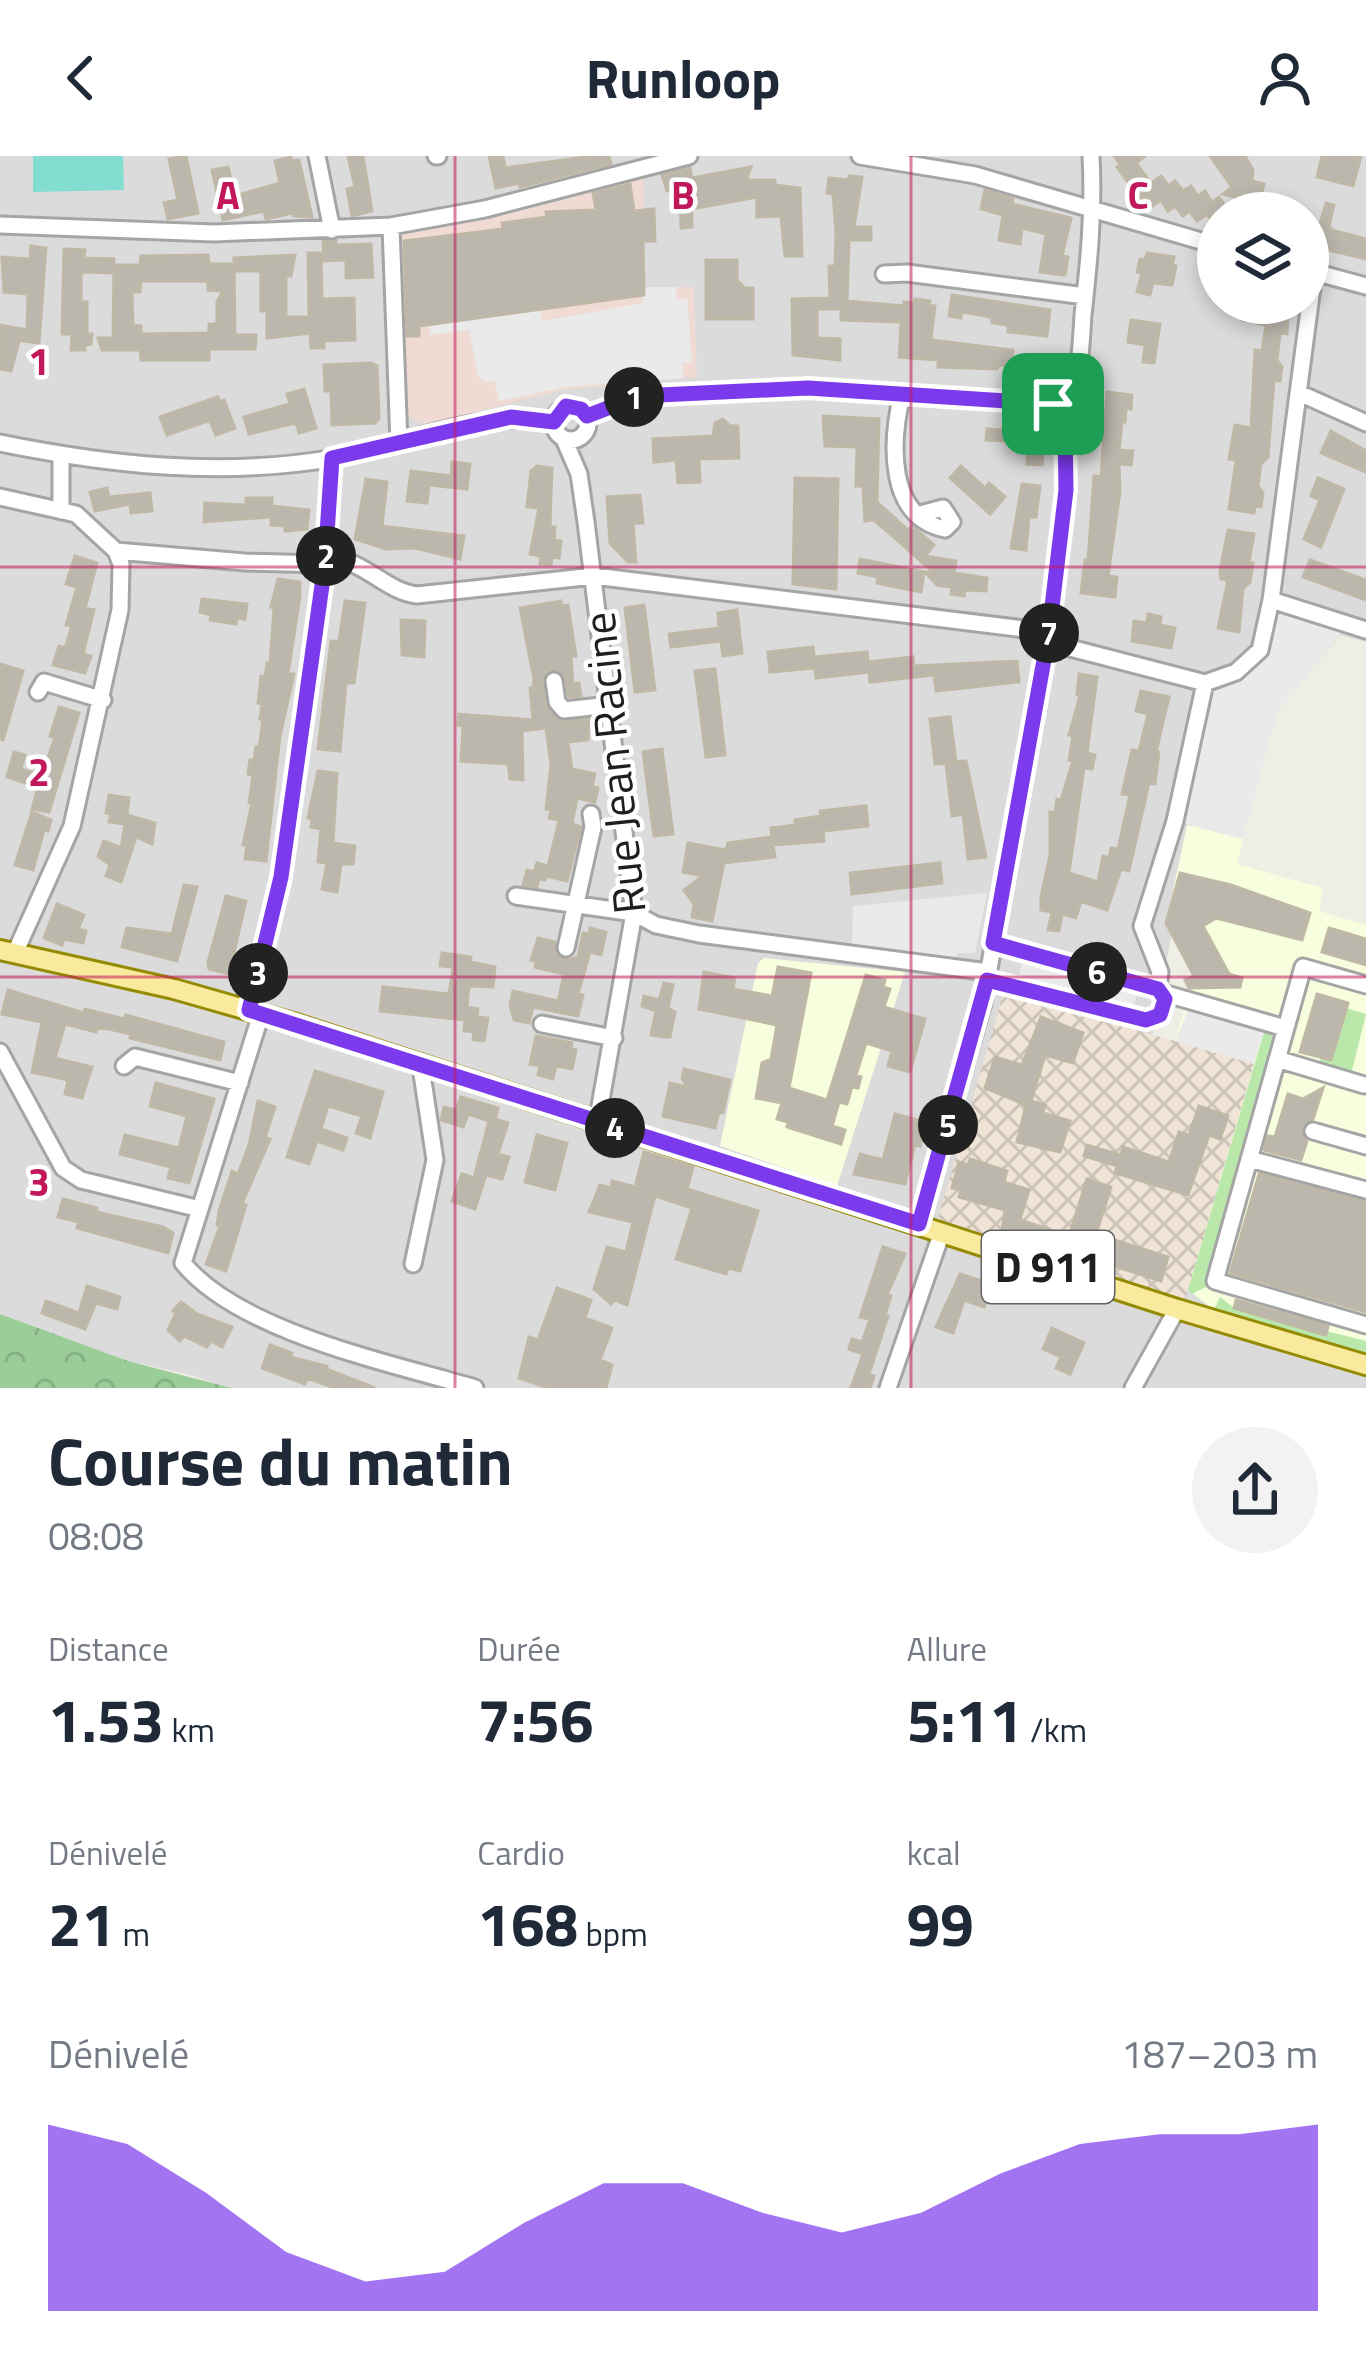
<!DOCTYPE html>
<html lang="fr">
<head>
<meta charset="utf-8">
<style>
  :root { --surface:#fff; --page:#f2f2f3; --text:#1f2937; --muted:#747a83; --accent:#7c3aed }
  body { margin:0; font-family:"Titillium Web",sans-serif; background:var(--page); color:var(--text); height:100vh; display:flex; flex-direction:column; font-size:45px; white-space:nowrap }
  * { box-sizing:border-box; margin:0 }
  p { font-size:39px; color:var(--muted) }
  .icon { flex:none; width:66px; height:66px; fill:none; stroke:currentColor; stroke-width:2; stroke-linecap:round; stroke-linejoin:round }
  .map { position:relative; height:1232px; overflow:hidden }
  .panel { display:flex; flex-direction:column; background:var(--surface); flex:1 }
  .panel>* { flex:none }
  .tools { position:absolute; left:1197px; top:36px; display:grid; gap:24px }
  .tools a { display:grid; place-items:center; width:132px; height:132px; border-radius:50%; background:var(--surface); box-shadow:0 6px 18px #0003; font-size:60px }
  .pin { position:absolute; display:grid; place-items:center; width:102px; height:102px; color:#fff; margin:-51px; border-radius:24px; box-shadow:0 6px 18px #0006 }
  .km { position:absolute; width:60px; height:60px; margin:-30px; border-radius:50%; background:#222; color:#fff; font-size:33px; line-height:60px; text-align:center }
  .round { display:grid; place-items:center; flex:none; width:126px; height:126px; border-radius:63px; background:var(--page) }
  .summary { display:flex; align-items:center; justify-content:space-between; height:204px; padding:0 48px }
  h1 { font-size:66px; font-weight:700; line-height:90px }
  .figures { display:grid; grid-template-columns:repeat(3,1fr); gap:18px; height:204px; padding:12px 48px }
  .figures div { display:grid; align-content:center }
  .figures b { font-size:60px; font-weight:700 }
  .figures small { font-size:33px; font-weight:400 }
  .figures p { font-size:33px }
  .chart { height:336px; padding:24px 48px }
  .chart p { display:flex; justify-content:space-between }
  .chart svg { width:100%; height:216px; margin-top:12px; fill:var(--accent); opacity:.7 }
  header { display:flex; justify-content:space-between; align-items:center; height:156px; padding:0 48px; background:var(--surface); font-size:54px; font-weight:700 }
  .map>svg:first-child { display:block }
  .residential { fill:#dcdbdb; fill-rule:evenodd }
  .commercial { fill:#efdbd3 }
  .education { fill:#f6fedd }
  .military { fill:url(#military-cross-hatch) }
  .grass { fill:#b9e8aa }
  .forest { fill:url(#forest-crowns) }
  .pitch { fill:#83ddd1 }
  .parking { fill:#eaeaea }
  .building { fill:#bbb7ad; stroke:#c0b8a6; stroke-width:3; fill-rule:evenodd }
  .lines { fill:none; stroke-linecap:round; stroke-linejoin:round }
  .minor-casing { stroke:#a5a5a5; stroke-width:21 }
  .major-casing { stroke:#958a03; stroke-width:24 }
  .minor { stroke:#fff; stroke-width:15 }
  .major { stroke:#faea9d; stroke-width:18 }
  .route-casing { stroke:#fff; stroke-width:24 }
  .route { stroke:#7c3aed; stroke-width:15 }
  .grid { fill:none; stroke:#c2185b; stroke-width:3; stroke-opacity:0.55 }
  .labels { text-anchor:middle; stroke-width:9; stroke-linejoin:round; paint-order:stroke }
  .shield { fill:#fff; stroke:#626262; stroke-width:3 }
  .shield-label { font-size:42px; font-weight:bold; fill:#1e1e1e }
  .street-label { font-size:45px; fill:#1e1e1e; stroke:#fff }
  .grid-label { font-size:39px; text-anchor:middle; font-weight:bold; fill:#c2185b; stroke:#fff; stroke-width:9; stroke-linejoin:round; paint-order:stroke }
</style>
</head>
<body>
<header><svg class="icon" aria-label="back" viewBox="0 0 24 24"><path d="M15 5l-7 7 7 7"/></svg>Runloop<svg class="icon" aria-label="person" viewBox="0 0 24 24"><circle cx="12" cy="8" r="4"/><path d="M4 21q1-7 8-7t8 7"/></svg></header>
<div class="map">
<svg width="1366" height="1232" viewBox="0 0 1366 1232">
  <defs>
    <pattern id="military-cross-hatch" width="8" height="8" patternUnits="userSpaceOnUse" patternTransform="scale(3)"><rect width="8" height="8" fill="#f0e4d7"/><path d="M0 0l8 8M0 8l8-8" fill="none" stroke="#cdc3b8"/></pattern>
    <pattern id="forest-crowns" width="20" height="18" patternUnits="userSpaceOnUse" patternTransform="scale(3)"><rect width="20" height="18" fill="#9bcd99"/><path d="M2 6a3 3 0 1 1 6 0M12 15a3 3 0 1 1 6 0" fill="none" stroke="#85b083"/></pattern>
  </defs>
  <rect width="100%" height="100%" fill="#efeee4"/>
  <path class="residential" d="M0 0H1366V486L1340 479 1195 655 1111 1099 1366 1193V1232H225L195 1220 128 1205 0 1158ZM1218 57H1308V147H1218Z"/>
  <path class="commercial" d="M643 20 644 131H694L697 221 563 234 425 268 409 261 405 255 399 72Z"/>
  <path class="education" d="M1187 669 1243 683 1237 708 1323 732 1319 755 1366 769V1199L1214 1154 1188 1134 1254 908 1175 885 1184 854 1190 855 1195 838 1185 824 1194 819 1166 767Z
    M764 802 905 816 837 1030 720 990 758 807Z"/>
  <path class="military" d="M1011 838 1254 908 1185 1144 938 1063 1002 842Z"/>
  <path class="grass" d="M1346 852 1366 858 1351 918 1319 909 1321 902 1331 904Z
    M1265 873 1280 878 1212 1128 1192 1138 1188 1134Z
    M1220 1141 1234 1152 1366 1185V1199L1214 1154Z"/>
  <path class="forest" d="M0 1158 128 1205 231 1232H0Z"/>
  <path class="pitch" d="M33 0H123L124 34 33 36Z"/>
  <path class="parking" d="M453 81 539 147 542 165 643 147 644 131H676L677 143H687L692 206 682 207 684 222 565 231 499 245 494 225 484 226 478 220 469 174 430 179 428 151 405 152 403 87Z
    M1271 444 1344 467 1340 478 1277 557 1243 683 1175 665 1205 527 1260 494Z
    M987 737 975 797H957L956 802 852 795 853 750Z
    M1024 796 1140 828 1131 860 1017 831Z
    M1195 838 1270 857 1254 908 1175 885Z"/>
  <path class="building" d="M186 0 198 57 168 63 164 47 178 44 169 3Z
    M348 0H363L372 55 352 60 347 33 355 31Z
    M489 0H503L505 12 593 0H609L611 8 520 31 519 27 496 32Z
    M1114 0H1145L1136 7 1151 27 1161 20 1169 30 1175 25 1183 35 1191 30 1198 40 1205 35 1212 46 1219 41 1230 57H1218V73L1207 58 1197 65 1189 55 1183 60 1175 50 1168 55 1161 44 1153 50 1145 40 1140 43 1117 11 1121 9Z
    M1210 0H1245L1253 14 1252 25 1264 28 1259 47 1223 38 1232 31Z
    M1322 0H1361L1353 30 1317 21Z
    M291 1 292 5 299 4 312 61 294 60 293 57 266 63 264 55 223 64 212 14 228 11 235 40 280 27 275 5Z
    M751 11 746 24H775V29L800 32 802 100H785L781 60 757 61V41L692 53V71L681 72 680 32 667 35 662 19 690 12 692 22Z
    M849 20 862 21 854 71H871V84H849L847 145 904 150V146L914 147 915 143 930 145 929 149 935 150 931 184 1013 194 1012 208 998 210 997 213 938 211V204L899 201 901 166 841 164V153H817V182L840 183V204L793 199 792 143 830 142 829 110H835L836 78 833 38 827 37 829 22 849 24Z
    M630 28 634 55 654 53 655 85H643L644 139 419 170V180H407L404 85 503 73 502 67 547 61 546 56 596 54 593 37Z
    M985 34 1013 43 1012 48 1071 62 1062 100 1068 101 1065 119 1040 116 1046 78 1022 72 1020 88 999 84 1003 59 981 53Z
    M1326 47 1334 49 1329 70 1332 74 1366 83V103L1308 89V64L1320 68Z
    M323 85H336V89L371 88 373 121 346 122V104L324 105Z
    M31 90 46 92 39 187 22 185 21 178 11 215 0 213V169L27 174 28 138 4 136 2 101 30 103Z
    M64 93 85 94 84 102 114 103 113 117 84 116 81 119V146H87V178H92L91 188 84 190 85 194H71L72 178H62Z
    M308 97H321L322 143 354 142 355 184 324 185V192H311L310 177 267 182V155H261V115H234V102L295 99 291 120H286V161H309Z
    M1147 97 1174 101 1172 109 1176 110 1172 129 1153 127 1150 139 1137 136 1142 117 1137 116 1140 103 1145 104Z
    M208 99 209 108H234L235 179H256L255 193H209V204H141L140 194H102L98 182H113L114 109H140L141 100ZM141 125H208V134L223 135 217 146V168H209V177L141 178V170L133 169 132 136H140Z
    M706 104H737V124L745 132H753V163H706Z
    M952 139 1050 154 1047 180 1008 176V169L992 167V162L986 160 961 156V162L949 160Z
    M1245 147 1288 150 1287 178 1280 177 1277 204 1282 211 1280 225 1274 224 1268 301 1261 308 1258 330 1263 337 1261 351 1255 350 1254 357 1229 353 1236 304 1229 303 1235 269 1251 272 1255 194 1262 195 1266 169 1242 164Z
    M1131 164 1160 168 1154 207 1143 206 1145 189 1128 186Z
    M370 207 377 210 379 263 375 267 332 269 331 235H325L324 209Z
    M304 233 316 272 299 277 296 267 249 278 244 261 290 248 287 238Z
    M1107 236 1132 239 1131 253 1126 252 1125 266H1122L1119 294 1133 295 1131 309 1119 308 1120 336 1108 420 1117 421 1115 441 1081 437 1085 404H1088L1094 320 1101 321Z
    M218 241 220 246 224 244 235 272 216 279 210 265 205 266 167 279 160 261Z
    M823 260 879 263 877 346 908 374 912 370 934 389 925 400 956 405 954 417 987 422 986 435 965 434 964 440 951 438 952 431 937 429 925 416 934 417 898 385 874 364 865 365 863 330H856L857 291 825 290Z
    M723 263 730 270H738L739 302 699 303 700 326 678 327 676 304 654 306 653 283 713 280 715 267Z
    M1020 268 1033 270V277H1038L1037 286 1044 287 1042 309 1027 308 1028 286 986 284 987 273 1020 276Z
    M1331 275 1366 295V316L1321 297Z
    M452 306 470 308 467 333 429 329 427 347 407 345 411 315 451 320Z
    M537 310 552 312 550 371H555L554 384 561 385 559 402 552 401 551 409 540 408 541 400 530 398 539 352 527 351 531 315Z
    M961 310 985 332 989 327 1005 341 990 358 950 322Z
    M795 322 838 323 836 433 793 428Z
    M1318 322 1344 333 1321 391 1304 383 1320 344 1311 340Z
    M366 323 387 326 382 370 464 380 460 403 415 392 386 393 355 383Z
    M1022 328 1040 330 1036 361H1029L1026 394 1011 392Z
    M107 332 109 341 150 337 152 355 131 357 130 348 95 355 90 336Z
    M640 339 643 367H633L636 406H628L610 387 607 341Z
    M246 342H272V350L309 354 307 373 285 375V370L271 369V361L204 366 205 347 246 349Z
    M1228 374 1254 378 1249 406 1253 407 1250 426 1243 433 1239 476 1218 472 1228 424 1221 423 1220 415Z
    M75 400 97 407 85 452 94 454 83 498 91 500 85 517 53 509 59 490 65 492 72 470 66 469 77 431 66 428Z
    M860 403 924 416 921 436 877 427 878 421 858 417Z
    M1310 404 1366 424V444L1303 421Z
    M278 423 300 426V440L288 518H294L280 580 266 705 245 703 247 689H243L252 647H249L253 619 248 618 250 604H254L256 591H259L263 563H260L262 548 258 547 261 520 265 521 267 507H270L274 451H271Z
    M202 443 247 448 245 463 237 462 236 468 210 464 211 459 200 456Z
    M345 445 365 447 354 527H346L340 595 318 593 331 485 339 486Z
    M561 445V450L568 449 576 500H571L573 528 579 527 581 540 569 541 564 519 551 513 543 522 545 548 561 565 589 563 588 584 568 586 572 613 595 618 592 630 598 632 595 646 577 642 572 668 581 671 567 725 546 720 545 724 539 723 537 731 523 729 527 714 534 716 537 707 548 710 559 664 549 662 551 654 546 653 551 609 546 572 522 575 523 624 510 623 508 608 461 605 463 570 458 569 459 558 533 564 530 532H533L534 523 520 452Z
    M644 449 655 534 635 536 625 452Z
    M737 454 742 497 723 500 721 485 671 491 669 478 719 472 718 457Z
    M1148 458 1161 461 1160 469 1175 472 1171 492 1132 485 1134 465 1147 467Z
    M401 464 425 465 424 501 402 499Z
    M813 491 814 501 867 496 868 506 913 501 914 510 1017 505 1019 526 936 535 934 519 870 526 869 516 816 522 815 512 770 516 768 496Z
    M0 508 23 515 3 584 0 583Z
    M715 513 725 599 706 601 695 515Z
    M1079 518 1097 521 1087 597 1095 599 1092 613 1084 612 1069 717 1098 726 1103 700 1109 702 1111 692 1118 693 1130 639 1122 638 1132 594 1139 595 1148 558 1136 555 1141 535 1169 541 1156 596H1159L1155 628 1149 627 1129 715 1121 713 1107 754 1081 745 1076 762 1062 758 1059 775 1048 774 1052 756 1041 754V741L1050 699V656L1055 657 1057 643 1061 644 1073 605 1069 604 1073 580 1069 579 1080 540 1077 539Z
    M59 551 79 557 49 656 32 653 38 631 7 621 14 596 25 599 21 613 42 619 55 581 50 580Z
    M950 561 956 606 935 608 930 563Z
    M662 593 673 678 654 680 643 596Z
    M966 605 986 701 968 703 963 658 952 660 946 607Z
    M318 615 337 617 333 687 355 690 353 708H341L337 736 322 733 327 707 318 706 321 673 311 671 312 663 308 662Z
    M109 639 129 642 127 659 155 667 152 688 136 681 121 726 106 720 110 709 98 700 104 685 121 692 125 668 109 666 111 658 106 657Z
    M866 650 868 670 823 675 824 685 773 689 775 701 724 707 712 765 692 761 694 748 684 734 703 720 683 716 688 687 726 694 728 687 772 681 771 672 795 669V664L821 660 820 655Z
    M32 656 51 664 48 675 44 674 33 714 15 709Z
    M940 707 942 727 852 738 850 717Z
    M1180 717 1231 729 1310 757 1302 784 1216 762 1203 770 1229 818 1242 822 1240 831 1189 832 1185 824 1194 820 1166 767Z
    M184 729 197 731 177 805 122 791 127 772 172 778Z
    M226 740 246 745 229 818 209 813 208 806Z
    M57 748 84 759 78 773 86 775 83 787 64 783 62 789 44 782Z
    M590 772 606 776 601 799 590 796 578 838 583 839 578 860 533 851 529 867 514 864 510 849 513 835 558 845 564 818 535 811 536 805 531 804 538 782 555 786 557 800 568 804 578 801 583 777 589 778Z
    M1329 772 1366 783V809L1322 796Z
    M442 797 471 801 470 806 495 811 493 831 469 830 467 851 478 853 477 861 488 862 484 885 473 884 474 876 464 875 465 864 380 855 383 831 449 838 453 811 440 810Z
    M778 811 811 817 789 932 827 944 866 819 885 824 883 831 890 833 884 851 925 863 910 916 888 910 892 895 866 887 856 919 861 921 858 932 852 931 847 948 839 946 832 970 845 974 841 988 787 971 788 966 777 963 782 947 756 942 762 907 771 903 777 869 699 853 704 816 735 822 733 833 772 840Z
    M664 827 673 829 668 852 675 856 670 881H664L651 879 656 855 642 850 644 840 659 844Z
    M8 834 84 857 85 853 124 863 126 859 224 886 220 904 130 882 131 878 109 873 97 872 96 876 65 868 55 902 92 911 82 942 65 938 68 924 32 916 42 866 2 858Z
    M1317 838 1348 847 1331 904 1300 896Z
    M1041 861 1083 877 1073 907 1045 899 1031 945 1045 949 1043 957 1070 965 1060 996 1017 986 1026 949 985 932 995 901 1022 909Z
    M536 880 572 887 571 893 576 894 572 913 556 910 553 923 538 919 540 910 530 908Z
    M684 913 730 924 723 957 719 956 715 972 663 960 670 927 687 931 682 922Z
    M315 915 383 936 370 982 356 977 362 960 328 950 321 973 347 982 343 994 317 985 309 1008 287 1001Z
    M156 927 214 943 189 1027 168 1022 171 1011 120 998 125 979 179 992 187 960 150 950Z
    M1323 932 1313 963 1302 971 1307 985 1301 1004 1264 994 1268 980 1275 981 1288 938 1303 943Z
    M461 941 498 952 495 963 508 967 498 998 509 1001 502 1023 486 1019 475 1053 452 1045 462 1018 474 1022 489 965 468 958 463 971 441 964 444 951 456 954Z
    M258 945 275 951 265 982 270 983 242 1048 246 1049 226 1115 206 1108 220 1070 217 1069 219 1055 232 1015 238 1018 249 989Z
    M1199 950 1228 960 1220 983 1209 979 1188 1039 1115 1017 1117 1010 1084 1000 1087 989 1121 999 1123 991 1169 1006 1179 976 1189 979Z
    M895 958 926 966 920 990 915 988 905 1028 854 1018 860 998 883 1004Z
    M537 979 567 987 555 1034 525 1026Z
    M644 996 693 1011 687 1033 758 1055 740 1115 728 1112 726 1118 676 1103 692 1052 655 1040 627 1149 615 1144 611 1148 594 1133 607 1091 626 1096 633 1066 589 1056 600 1029 611 1032 612 1025 635 1031Z
    M970 1003 1007 1015 1004 1026 1029 1034 1020 1064 1069 1080 1087 1023 1111 1031 1096 1078 1168 1101 1161 1125 1002 1074 1005 1054 959 1041 961 1034 952 1032 959 1006 968 1009Z
    M1259 1018 1366 1046V1156L1230 1117Z
    M63 1043 97 1052 96 1056 163 1071 173 1077 168 1097 77 1072 79 1066 58 1061Z
    M883 1091 905 1098 887 1139 891 1140 885 1159 888 1160 869 1218 874 1220 870 1232H851L863 1198 849 1193 852 1183 862 1186 870 1163 860 1161Z
    M960 1118 991 1128 984 1151 964 1144 953 1177 936 1171Z
    M87 1130 120 1141 117 1153 96 1147 85 1173 42 1157 46 1145 79 1157Z
    M557 1132 591 1144 585 1162 612 1172 600 1204 612 1209 606 1232H548L519 1222 529 1181 538 1184Z
    M1236 1144 1328 1170 1326 1179 1234 1152Z
    M181 1146 197 1158 232 1171 222 1191 211 1185 207 1191 184 1180 180 1185 168 1174 176 1157 173 1155Z
    M1052 1172 1084 1187 1070 1218 1056 1212 1061 1201 1043 1193Z
    M270 1189 292 1197 290 1201 327 1210 326 1213 375 1232H335L307 1222 305 1228 262 1212Z"/>
  <g class="lines">
    <g class="minor-casing">
      <path id="minor" d="M317 0 332 74
        M436 0H438
        M860 0 975 19 1218 90
        M0 69 214 77 391 70 485 53 689 0
        M391 70 399 288
        M1314 116 1366 130
        M884 118 907 117 1085 140
        M1299 237 1366 267
        M902 239C891 284 886 361 945 373L952 366 943 352 920 358
        M1069 242C1081 217 1081 187 1083 159 1089 105 1094 55 1091 0
        M554 267a17 17 0 1 1 34 0a17 17 0 1 1-34 0Z
        M587 260 639 240 808 232 1020 246 1050 252
        M564 283 579 318 586 366 634 757 597 967
        M0 287C110 309 217 321 329 303 402 290 478 253 553 266
        M0 341 76 358 116 395 245 406 325 408
        M61 355V300
        M326 401C366 404 384 435 417 439L594 420 1049 476
        M1271 444 1366 474
        M1047 486 1205 527 1236 516 1260 494 1271 444 1314 116 1308 114
        M554 525 557 546 564 554 610 549
        M38 536 44 526 103 544
        M516 740 634 757 656 769 699 778 988 816
        M566 792 593 671 591 658
        M15 797 72 670 120 454 121 408 116 395
        M987 824 1146 864 1160 859 1165 843 1158 833 993 787
        M1366 829 1303 811 1215 1125 1366 1169
        M1158 833 1160 816 1142 770 1175 665 1205 527
        M1163 837 1285 872
        M249 854 281 721 325 408 331 302
        M542 868 614 882
        M0 896 63 1012 81 1024 200 1053 261 858
        M1277 903 1364 929
        M124 910 135 901 240 927
        M1313 975 1366 990
        M1249 1003 1366 1034
        M200 1053 183 1107C239 1176 391 1207 475 1232
        M919 1068 983 847 1049 476 1066 334 1065 271 1054 266 1050 257 1053 248 1061 242 1071 243 1078 255 1076 264 1065 271
        M413 1108 435 1004 422 918 424 910
        M888 1232 942 1076
        M1133 1232 1177 1153"/>
    </g>
    <g class="major-casing">
      <path id="major" d="M0 794 174 833 293 867 1177 1153 1366 1209"/>
    </g>
    <use href="#minor" class="minor"/>
    <use href="#major" class="major"/>
  </g>
  <g class="lines">
    <g class="route-casing">
      <path id="route" d="M808 232 1021 246 1050 252 1064 242 1077 250 1076 265 1065 271 1066 334 1049 476 993 787 1158 833 1165 843 1160 859 1146 864 987 824 919 1068 249 854 281 721 325 408 332 302 511 261 554 266 566 250 581 253 587 260 639 240Z"/>
    </g>
    <use href="#route" class="route"/>
  </g>
  <path class="grid" d="M455 0V1232M911 0V1232M0 411H1366M0 821H1366"/>
  <g class="labels">
    <rect class="shield" x="982" y="1075" width="132" height="72" rx="9"/>
    <g class="shield-label">
      <text x="1048" y="1126">D 911</text>
    </g>
    <g class="street-label">
      <text transform="translate(614 607) rotate(-96)" y="16">Rue Jean Racine</text>
    </g>
  </g>
  <g class="grid-label">
    <text x="228" y="53">A</text>
    <text x="683" y="53">B</text>
    <text x="1138" y="53">C</text>
    <text x="39" y="219">1</text>
    <text x="39" y="630">2</text>
    <text x="39" y="1040">3</text>
  </g>
</svg>
<div class="tools">
<a><svg class="icon" aria-label="layers" viewBox="0 0 24 24"><path d="M12 4l9 5-9 5-9-5zM3 14l9 5 9-5"/></svg></a>
</div>
<div class="pin" style="left:1053px;top:248px;background:#1e9e55"><svg class="icon" aria-label="arrive" viewBox="0 0 24 24"><path d="M6 21V4h12l-3 4 3 4H6"/></svg></div>
<b class="km" style="left:634px;top:241px">1</b>
<b class="km" style="left:326px;top:400px">2</b>
<b class="km" style="left:258px;top:817px">3</b>
<b class="km" style="left:615px;top:972px">4</b>
<b class="km" style="left:948px;top:969px">5</b>
<b class="km" style="left:1097px;top:816px">6</b>
<b class="km" style="left:1049px;top:477px">7</b>
</div>
<section class="panel">
<div class="summary"><div><h1>Course du matin</h1><p>08:08</p></div><a class="round"><svg class="icon" aria-label="share" viewBox="0 0 24 24"><path d="M12 15V3M7 8l5-5 5 5M5 13v7h14v-7"/></svg></a></div>
<div class="figures">
<div><p>Distance</p><b>1.53<small> km</small></b></div>
<div><p>Durée</p><b>7:56</b></div>
<div><p>Allure</p><b>5:11<small> /km</small></b></div>
</div>
<div class="figures">
<div><p>Dénivelé</p><b>21<small> m</small></b></div>
<div><p>Cardio</p><b>168<small> bpm</small></b></div>
<div><p>kcal</p><b>99</b></div>
</div>
<div class="chart"><p><span>Dénivelé</span>187–203 m</p>
<svg viewBox="0 0 160 44" preserveAspectRatio="none"><path d="M0 44V6L10 10L20 20L30 32L40 38L50 36L60 26L70 18L80 18L90 24L100 28L110 24L120 16L130 10L140 8L150 8L160 6V44z"/></svg>
</div>
</section>
</body>
</html>
